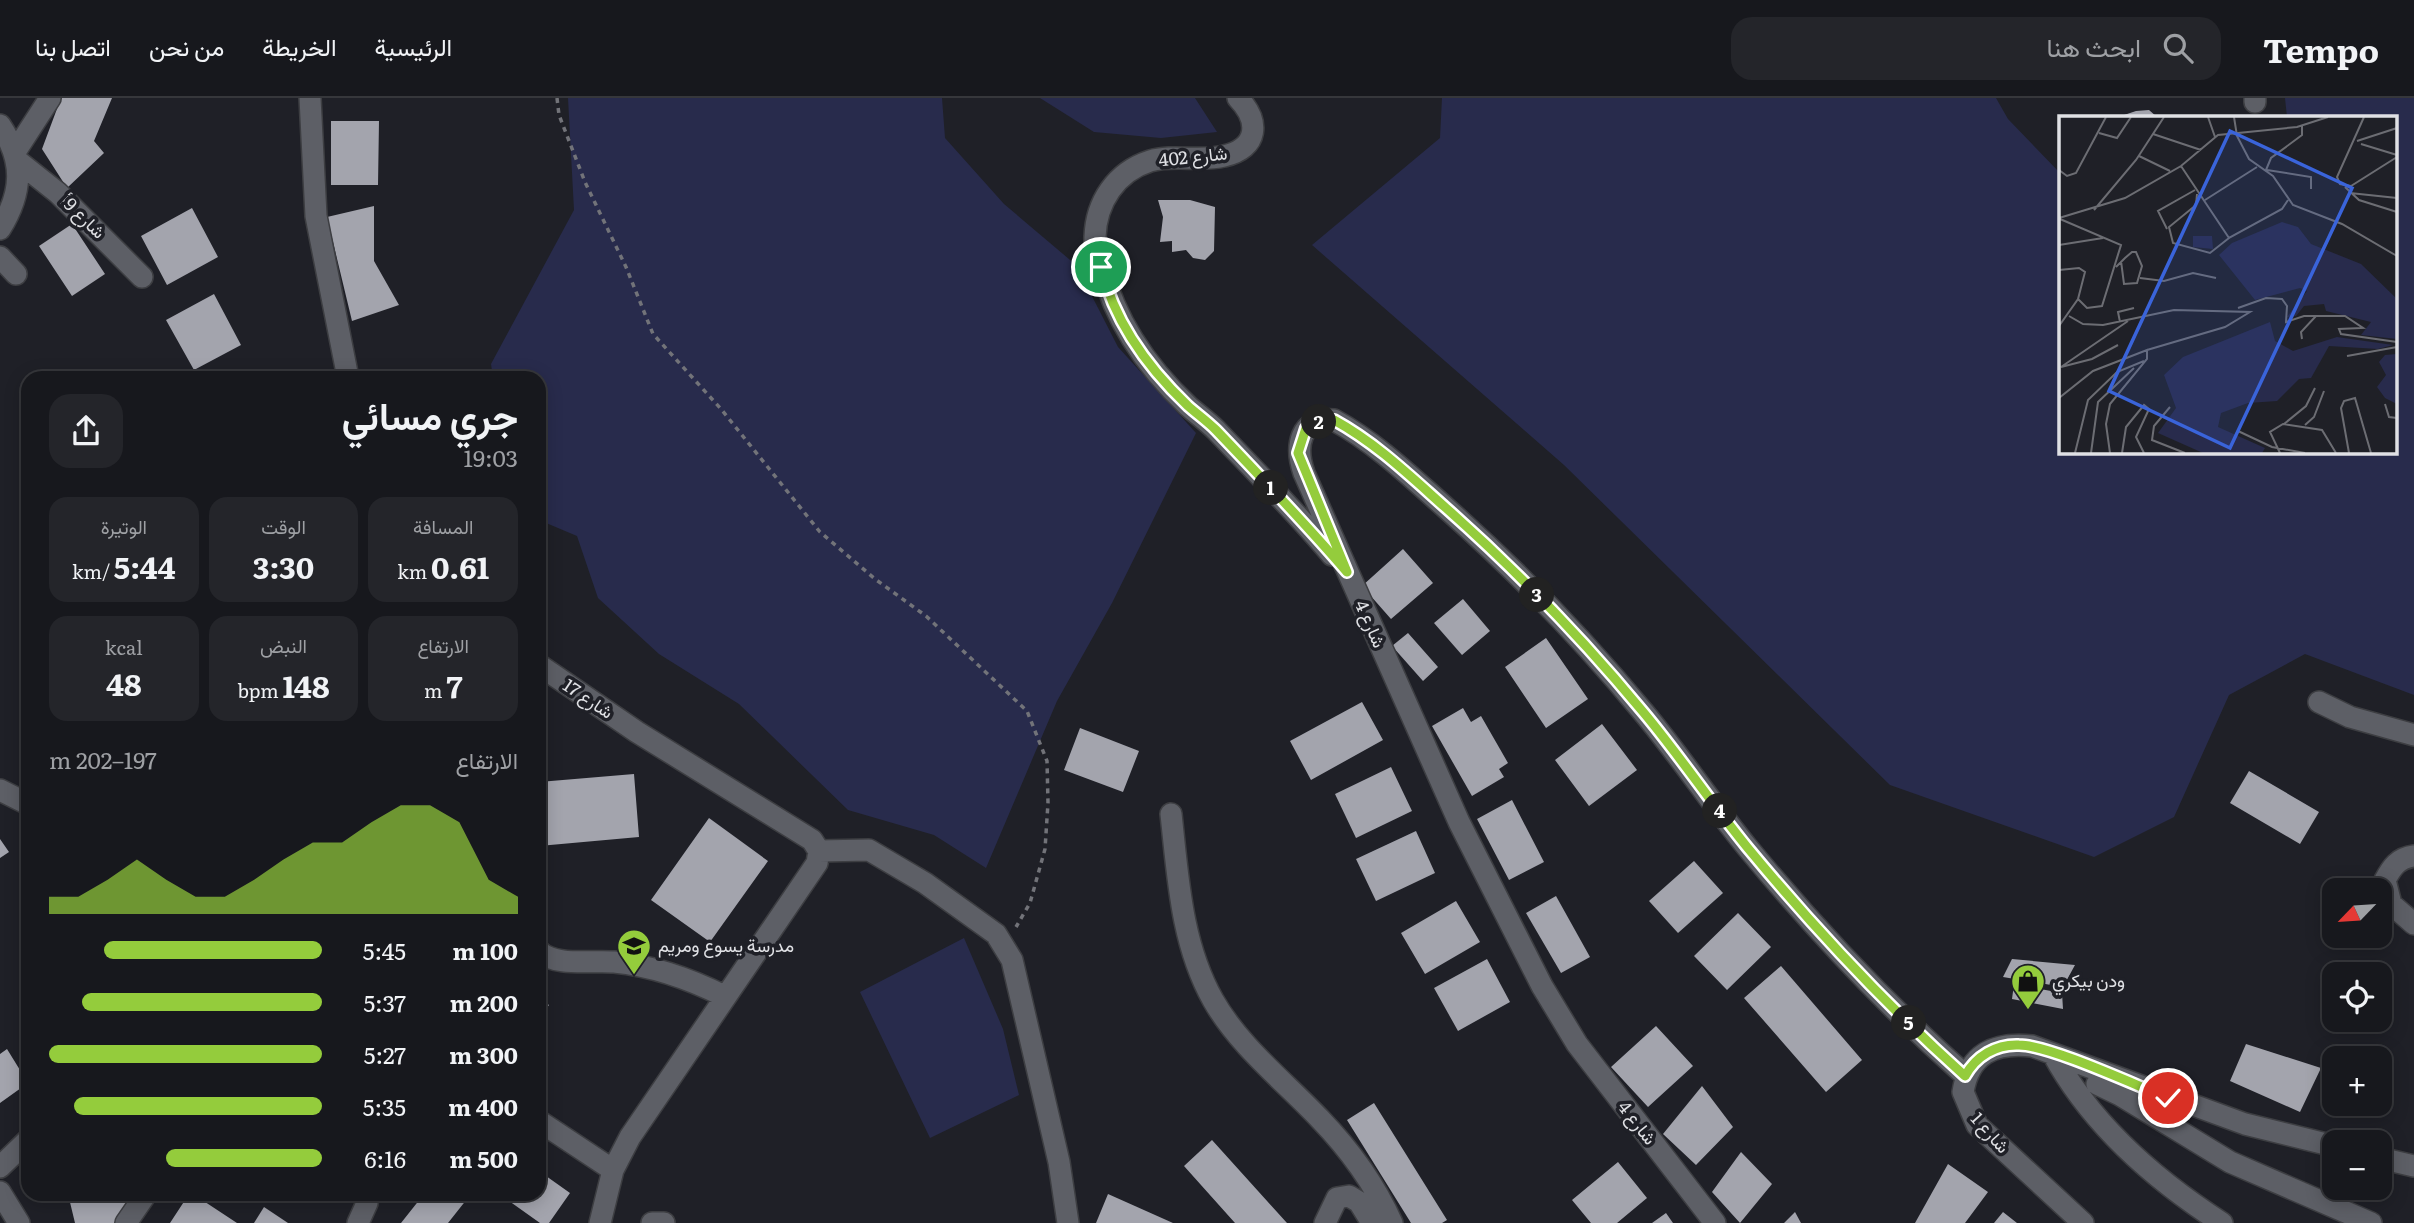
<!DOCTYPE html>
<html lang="ar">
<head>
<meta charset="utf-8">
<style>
  :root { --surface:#17181d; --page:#24252a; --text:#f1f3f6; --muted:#9ea0a4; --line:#36373b; --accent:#94cc3c }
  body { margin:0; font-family:Literata,Vazirmatn,serif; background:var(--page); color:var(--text); direction:rtl; height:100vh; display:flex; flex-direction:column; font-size:26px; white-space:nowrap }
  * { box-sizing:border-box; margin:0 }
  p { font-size:23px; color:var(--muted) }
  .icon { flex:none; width:38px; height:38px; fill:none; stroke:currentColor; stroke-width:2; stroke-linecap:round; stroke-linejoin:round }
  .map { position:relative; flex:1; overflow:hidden; direction:ltr }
  .panel { position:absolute; left:21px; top:273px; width:525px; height:830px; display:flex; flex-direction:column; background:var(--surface); border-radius:21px; box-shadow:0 4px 18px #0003,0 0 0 2px var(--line); direction:rtl }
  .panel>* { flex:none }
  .needle { width:46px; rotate:245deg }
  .buttons { position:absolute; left:2322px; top:780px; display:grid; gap:14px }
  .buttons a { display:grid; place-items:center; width:70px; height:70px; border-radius:14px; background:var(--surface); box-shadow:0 4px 18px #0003,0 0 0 2px var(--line); font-size:35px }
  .pin { position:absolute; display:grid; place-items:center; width:60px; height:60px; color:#fff; margin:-30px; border:4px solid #fff; border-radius:50%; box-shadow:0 2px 7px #0007 }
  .km { position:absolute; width:35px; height:35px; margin:-18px; border-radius:50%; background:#222; color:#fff; font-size:19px; line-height:35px; text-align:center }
  .round { display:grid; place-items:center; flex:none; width:74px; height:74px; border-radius:21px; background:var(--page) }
  .headline { display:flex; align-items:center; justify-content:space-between; height:119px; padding:0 28px }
  h1 { font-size:38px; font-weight:700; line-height:52px }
  .stats { display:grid; grid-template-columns:repeat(3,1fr); gap:10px; height:119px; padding:7px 28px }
  .stats div { display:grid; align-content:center; border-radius:18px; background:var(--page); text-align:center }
  .stats b { font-size:30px; font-weight:700 }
  .stats small { font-size:19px; font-weight:400 }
  .stats p { font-size:19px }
  .chart { height:196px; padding:14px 28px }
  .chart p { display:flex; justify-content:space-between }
  .chart svg { width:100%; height:126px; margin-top:7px; fill:var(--accent); opacity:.7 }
  ul { padding:0 28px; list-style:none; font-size:23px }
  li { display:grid; grid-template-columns:112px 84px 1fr; align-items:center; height:52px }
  li i { height:18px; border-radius:9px; background:var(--accent) }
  header { display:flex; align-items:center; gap:42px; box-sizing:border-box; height:98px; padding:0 35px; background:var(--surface); border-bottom:2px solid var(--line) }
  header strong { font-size:33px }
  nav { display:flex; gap:38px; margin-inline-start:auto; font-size:24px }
  .search { width:490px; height:63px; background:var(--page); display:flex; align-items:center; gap:18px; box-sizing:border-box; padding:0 24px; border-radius:21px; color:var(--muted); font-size:26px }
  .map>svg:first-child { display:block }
  .green { fill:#282b4c }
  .building { fill:#a3a4ad }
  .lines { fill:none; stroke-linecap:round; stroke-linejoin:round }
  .minor-casing { stroke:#3d3e42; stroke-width:24 }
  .path { stroke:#727379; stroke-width:3.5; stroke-dasharray:5 5; stroke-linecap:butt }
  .minor { stroke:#5d5f66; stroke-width:21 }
  .route-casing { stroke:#fff; stroke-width:14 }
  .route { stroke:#94cc3c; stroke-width:9 }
  .labels { text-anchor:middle; stroke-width:7; stroke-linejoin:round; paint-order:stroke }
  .street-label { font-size:18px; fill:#e0e1e5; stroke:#1f2027 }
  .poi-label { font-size:18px; fill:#e0e1e5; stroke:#1f2027; text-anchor:start }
  .inset-road { fill:none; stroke:#6c6d73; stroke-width:2 }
  .view { fill:#3a64da; fill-opacity:0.15; stroke:#3a64da; stroke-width:3.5 }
  .inset-edge { fill:none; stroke:#e0e1e5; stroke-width:3.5 }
</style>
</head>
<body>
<header>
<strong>Tempo</strong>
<div class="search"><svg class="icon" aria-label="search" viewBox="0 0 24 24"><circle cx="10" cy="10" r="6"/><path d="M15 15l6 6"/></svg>ابحث هنا</div>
<nav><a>الرئيسية</a><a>الخريطة</a><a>من نحن</a><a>اتصل بنا</a></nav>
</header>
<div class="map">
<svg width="2414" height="1125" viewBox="0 0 2414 1125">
  <rect width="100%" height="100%" fill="#1f2027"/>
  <path class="green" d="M568 0H942L945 40 1004 106 1076 167 1118 249 1196 335 1112 505 1057 603 986 770 934 737 848 712 739 606 659 556 598 500 577 438 539 422V280H493L491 266 574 112Z
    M1040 0H1195L1217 34 1161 40 1094 34Z
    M1442 0H1996L2008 21 2060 75V354H2395V19H2287L2285 0H2414V597L2305 556 2229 597 2174 719 2094 759 1890 687 1564 367 1312 147 1440 40Z
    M964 840 1003 931 1019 997 930 1040 860 894Z"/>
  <path class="building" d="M61 0H112L94 43 104 55 67 90 42 51Z
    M2149 12 2157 19H2118L2136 13Z
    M331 23H379L378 87H331Z
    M1158 102H1190L1215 109 1214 153 1205 162 1193 160 1186 152 1172 154V143L1160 144 1163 119Z
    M374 108V163L399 207 352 223 327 119Z
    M192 110 218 159 167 187 141 138Z
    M72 126 105 176 72 198 39 148Z
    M214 196 241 247 194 272 166 222Z
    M1403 451 1433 485 1391 521 1362 488Z
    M1463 501 1490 533 1462 557 1434 525Z
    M1408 535 1438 569 1423 583 1392 548Z
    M1546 540 1588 601 1546 630 1505 569Z
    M1362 604 1383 642 1311 682 1290 643Z
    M1463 610 1471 624 1481 618 1508 665 1499 671 1504 679 1472 698 1432 628Z
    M1602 626 1637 672 1589 708 1555 662Z
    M1080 630 1139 653 1123 694 1064 672Z
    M1391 669 1412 713 1356 740 1335 696Z
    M2249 673 2319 714 2300 746 2230 705Z
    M634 676 639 739 539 748V684Z
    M1512 702 1544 764 1509 782 1477 721Z
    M709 720 768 763 710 844 651 802Z
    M1416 733 1435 775 1376 803 1356 761Z
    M0 741 9 754 0 760Z
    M1694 763 1723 795 1678 835 1649 803Z
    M1556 798 1590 859 1561 875 1526 815Z
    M1456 803 1480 844 1425 876 1401 835Z
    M1738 815 1771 849 1727 892 1694 858Z
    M1487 861 1510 904 1458 933 1434 890Z
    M2012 861 2075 867 2063 889 2003 879Z
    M1781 868 1862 962 1826 994 1744 900Z
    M2014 886 2062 895 2063 911 2012 901Z
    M539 900 549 907 539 920Z
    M1656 928 1693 968 1648 1009 1611 969Z
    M2246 946 2321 970 2300 1014 2230 983Z
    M7 951 28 985 0 1005V956Z
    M1702 988 1733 1029 1696 1067 1663 1036Z
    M1374 1005 1447 1122 1442 1125H1411L1347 1022Z
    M1212 1042 1287 1125H1235L1184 1068Z
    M1741 1054 1772 1086 1740 1125 1712 1094Z
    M1618 1064 1647 1100 1617 1125H1591L1572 1102Z
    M1948 1066 1988 1094 1965 1125H1915Z
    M539 1073 570 1095 549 1125H540L499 1096H539Z
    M68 1096H135L116 1125H75Z
    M189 1096H193L237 1125H170Z
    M424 1096H471L448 1125H401Z
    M1108 1096 1173 1125H1096Z
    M264 1109 288 1125H254Z
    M1795 1114 1801 1125H1784Z
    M2003 1114 2017 1125H1994Z
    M1666 1115 1673 1125H1652Z"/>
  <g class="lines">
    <g class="minor-casing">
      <path id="minor" d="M310 0 316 118 348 280
        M1238 0C1260 23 1259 50 1224 58 1201 64 1173 56 1150 63 1116 74 1096 104 1095 139 1094 149 1099 161 1102 170 1115 223 1148 270 1188 308 1197 316 1207 323 1216 332 1255 373 1295 413 1332 457
        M2255 0V4
        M0 27C24 63 23 94 0 131
        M15 54 50 0
        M19 64 58 95 142 179
        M0 159 16 176
        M539 567 637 634 812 742 819 753 817 765 630 1039 613 1072 600 1125
        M2319 604 2350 619 2414 637
        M0 692 28 706
        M1171 716C1178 779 1181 845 1213 902 1239 948 1284 983 1320 1021 1349 1051 1375 1087 1392 1125
        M819 753 869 752 925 785 996 836 1012 862 1059 1064 1068 1125
        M2414 758C2398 760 2392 769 2385 782L2391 806 2414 826
        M539 853C554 869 593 862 614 864 654 868 688 880 724 898
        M2053 956C2091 1026 2155 1082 2222 1125
        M2097 986 2120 997 2230 1064 2371 1125
        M539 1023 613 1072
        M2380 1060 2414 1068
        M0 1069 28 1042
        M0 1094 19 1125
        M126 1125 146 1096
        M358 1125 367 1105V1096
        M652 1125H664
        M1325 1125 1337 1100 1349 1098 1359 1104 1372 1125
        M1715 1125 1577 946 1542 888 1459 724 1304 375C1295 349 1299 319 1334 322 1376 345 1410 378 1446 410 1517 473 1583 541 1644 615 1680 658 1711 705 1747 749 1814 830 1887 908 1966 978
        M2083 1125 1977 1027 1963 994C1969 956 1994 944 2032 948L2245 1026 2334 1048"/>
    </g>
    <path class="path" d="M557 0 559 17 585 84 626 169 653 236 721 311 820 434 875 481 926 518 1027 613 1047 663 1048 705 1045 751 1030 805 1016 829"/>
    <use href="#minor" class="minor"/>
  </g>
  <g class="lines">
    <g class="route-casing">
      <path id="route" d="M1101 169C1114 223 1147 269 1188 308 1197 316 1207 323 1216 332 1261 379 1305 425 1347 474L1298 355 1306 330 1312 326 1334 322C1376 345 1410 378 1446 410 1517 473 1583 541 1644 615 1680 658 1711 705 1747 749 1814 830 1887 908 1965 978 1976 958 1996 946 2019 947 2049 947 2135 987 2168 1000"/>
    </g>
    <use href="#route" class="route"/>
  </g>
  <defs>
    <g id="school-pin" transform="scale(1.75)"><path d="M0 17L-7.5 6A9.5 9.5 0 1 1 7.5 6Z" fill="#94cc3c" stroke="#1f2027"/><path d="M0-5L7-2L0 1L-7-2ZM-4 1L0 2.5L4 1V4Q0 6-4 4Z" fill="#111"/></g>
    <g id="shop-pin" transform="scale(1.75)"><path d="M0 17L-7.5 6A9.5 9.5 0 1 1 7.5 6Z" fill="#94cc3c" stroke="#1f2027"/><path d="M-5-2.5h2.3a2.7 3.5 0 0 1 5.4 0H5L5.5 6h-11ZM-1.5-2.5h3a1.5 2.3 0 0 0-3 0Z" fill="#111"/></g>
  </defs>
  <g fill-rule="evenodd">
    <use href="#school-pin" x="634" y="848"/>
    <use href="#shop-pin" x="2028" y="883"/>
  </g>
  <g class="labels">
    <g class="street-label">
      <text transform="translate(1193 59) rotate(-6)" y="6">شارع 402</text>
      <text transform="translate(83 119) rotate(44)" y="6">شارع 9أ</text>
      <text transform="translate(1370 526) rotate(66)" y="6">شارع 4</text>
      <text transform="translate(588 601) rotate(34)" y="6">شارع 17</text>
      <text transform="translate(1637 1025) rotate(52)" y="6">شارع 4</text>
      <text transform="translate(1990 1035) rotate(48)" y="6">شارع 1</text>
    </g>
    <g class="poi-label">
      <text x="658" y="854">مدرسة يسوع ومريم</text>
      <text x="2052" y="889">ودن بيكري</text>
    </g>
  </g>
  <g transform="translate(2059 18)">
    <rect width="338" height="338" fill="#1f2027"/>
    <path d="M223 106 239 111 252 128 302 148 338 183V223L302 219 312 206 267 195 265 188 245 190 237 200 228 201 248 175 241 172 196 184 160 139 173 127ZM134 120H153L154 133 134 131ZM211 206 216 225 234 235 278 221 334 229 319 233 270 230 252 262 240 263 218 285 189 287 162 297 159 311 206 332 203 337H144L99 317 117 292 105 259 124 241ZM338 238V288L326 282 318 271 327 259 320 246 326 239Z" fill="#282b4c"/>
    <path class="inset-road" d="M149 1 156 21M175 1 178 20 190 43 214 60 234 89 283 108 338 140M305 1 278 61 281 68 292 70 338 41M40 17 58 22 72 1M94 18 142 34M298 25 338 12M302 28 338 39M80 40 111 55M122 50 170 122 223 93 229 84M0 54 8 60 17 57 47 1M207 54 212 42 243 19V10M208 54 252 61V73M286 71 300 84 338 96M291 77 338 82M138 78 137 89 110 111 114 127 151 137 170 122M146 84 198 51M35 94 77 44 105 1M0 102 66 82 122 50 159 19 238 11 269 1M1 103 62 129 43 190 28 192 19 183M108 113 99 95 136 74M0 129 44 122M57 151 66 142 73 136H77L83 150 78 167 65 168 62 145M0 154 20 152 26 156 19 183 0 210M81 162 105 165 134 157 157 162M179 192 207 182 223 183 228 190 227 206 245 200H286L304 212 280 213 282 218 338 226M10 200 24 208 44 209 115 194 191 196 166 211 88 234M61 206 59 196 75 192M243 223 242 216 257 200M59 229 33 243 2 251 69 205M288 240 338 231M0 282 34 255 88 234V243L51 288 47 308 51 337M326 288 330 301 338 302M111 291 95 310 93 324 126 337M225 308 247 290 256 272M246 309 255 301 265 275M179 315 213 331 246 337M16 337 29 284 58 256 85 245M32 337 39 286 75 252M63 337 67 311 85 289 90 293 77 321 85 337M221 337 211 316 224 308 263 314 277 337M290 337 282 292 285 285 296 282 312 337"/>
    <path class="view" d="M171 15 293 72 171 332 50 275Z"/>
    <rect width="338" height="338" class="inset-edge"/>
  </g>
</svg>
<div class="buttons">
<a><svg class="needle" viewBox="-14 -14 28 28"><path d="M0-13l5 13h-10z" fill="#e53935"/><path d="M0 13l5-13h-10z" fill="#9ea0a4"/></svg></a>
<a><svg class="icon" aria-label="locate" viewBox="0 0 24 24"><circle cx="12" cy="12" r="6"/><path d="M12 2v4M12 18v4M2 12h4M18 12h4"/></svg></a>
<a>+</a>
<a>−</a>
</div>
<div class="pin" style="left:1101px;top:169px;background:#1e9e55"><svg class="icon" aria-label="arrive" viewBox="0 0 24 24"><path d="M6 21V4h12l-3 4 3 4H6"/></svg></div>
<div class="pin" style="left:2168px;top:1000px;background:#d93025"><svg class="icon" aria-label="check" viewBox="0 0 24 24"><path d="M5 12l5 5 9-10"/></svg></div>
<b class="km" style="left:1271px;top:390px">1</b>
<b class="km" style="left:1319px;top:324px">2</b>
<b class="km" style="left:1537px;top:497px">3</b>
<b class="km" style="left:1720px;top:713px">4</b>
<b class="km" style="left:1909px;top:925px">5</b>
<section class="panel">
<div class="headline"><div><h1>جري مسائي</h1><p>19:03</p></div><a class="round"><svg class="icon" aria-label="share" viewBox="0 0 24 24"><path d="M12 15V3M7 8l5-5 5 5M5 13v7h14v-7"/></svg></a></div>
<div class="stats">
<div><p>المسافة</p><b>0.61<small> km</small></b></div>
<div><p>الوقت</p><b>3:30</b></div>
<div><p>الوتيرة</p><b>5:44<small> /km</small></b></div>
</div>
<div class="stats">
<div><p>الارتفاع</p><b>7<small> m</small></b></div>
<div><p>النبض</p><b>148<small> bpm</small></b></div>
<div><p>kcal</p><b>48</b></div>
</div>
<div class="chart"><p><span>الارتفاع</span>197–202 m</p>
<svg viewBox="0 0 160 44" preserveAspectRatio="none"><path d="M0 44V38L10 38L20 32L30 25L40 32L50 38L60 38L70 32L80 25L90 19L100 19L110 12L120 6L130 6L140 12L150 32L160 38V44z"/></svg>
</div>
<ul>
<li><b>100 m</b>5:45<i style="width:80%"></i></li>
<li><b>200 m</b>5:37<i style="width:88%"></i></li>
<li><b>300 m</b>5:27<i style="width:100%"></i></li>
<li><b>400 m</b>5:35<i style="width:91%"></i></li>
<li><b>500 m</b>6:16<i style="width:57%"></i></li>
</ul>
</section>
</div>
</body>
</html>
